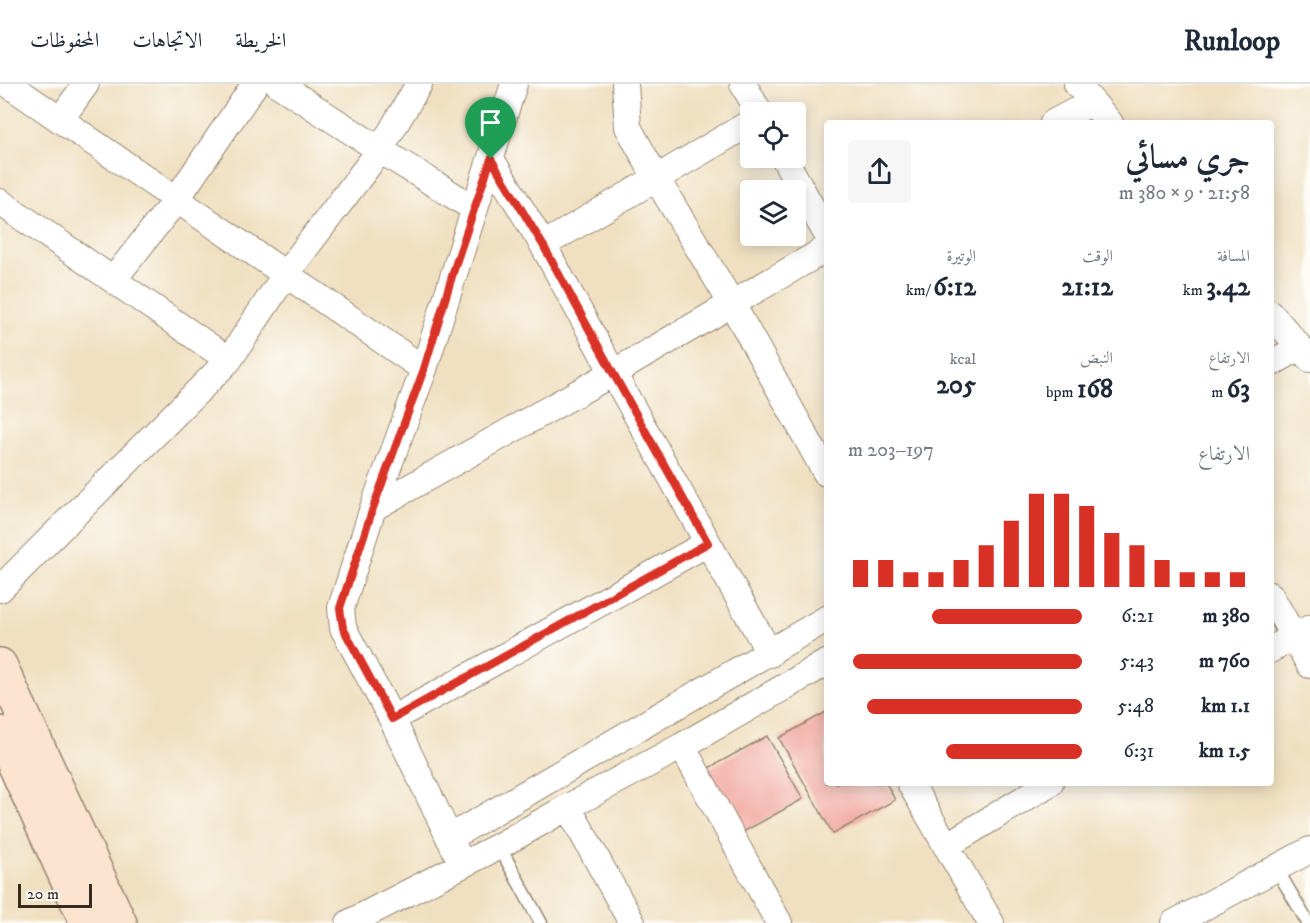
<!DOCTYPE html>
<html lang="ar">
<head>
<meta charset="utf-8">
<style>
  :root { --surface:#fff; --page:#f6f6f7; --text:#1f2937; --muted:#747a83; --line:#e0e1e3; --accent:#d93025 }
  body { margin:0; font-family:"IM FELL DW Pica",Amiri,serif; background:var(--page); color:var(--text); direction:rtl; height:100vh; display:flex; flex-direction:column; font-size:22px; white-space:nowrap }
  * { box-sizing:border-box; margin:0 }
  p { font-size:20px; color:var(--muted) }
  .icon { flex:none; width:33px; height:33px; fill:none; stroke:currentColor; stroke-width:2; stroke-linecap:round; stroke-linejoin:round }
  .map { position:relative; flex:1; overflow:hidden; direction:ltr }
  .details { position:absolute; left:824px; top:36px; width:450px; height:666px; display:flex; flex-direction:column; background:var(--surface); border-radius:6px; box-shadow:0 3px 15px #0003; direction:rtl }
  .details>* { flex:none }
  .controls { position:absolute; left:740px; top:18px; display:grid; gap:12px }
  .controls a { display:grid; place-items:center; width:66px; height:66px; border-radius:6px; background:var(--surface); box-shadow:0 3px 15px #0003; font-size:30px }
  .scale { position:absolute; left:18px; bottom:15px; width:74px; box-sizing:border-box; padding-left:6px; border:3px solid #3b2a1e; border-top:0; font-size:16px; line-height:21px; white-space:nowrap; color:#3b2a1e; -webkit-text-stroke:4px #fdfcf7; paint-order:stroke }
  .pin { position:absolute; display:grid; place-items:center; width:51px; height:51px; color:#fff; margin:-62px -26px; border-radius:50% 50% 50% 0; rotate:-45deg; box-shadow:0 0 6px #0007 }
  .pin .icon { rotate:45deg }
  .round { display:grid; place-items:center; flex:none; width:63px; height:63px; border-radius:6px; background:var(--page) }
  .headline { display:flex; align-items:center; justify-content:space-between; height:102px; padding:0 24px }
  h1 { font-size:33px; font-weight:700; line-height:45px }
  .stats { display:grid; grid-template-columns:repeat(3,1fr); gap:9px; height:102px; padding:6px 24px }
  .stats div { display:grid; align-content:center }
  .stats b { font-size:26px; font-weight:700 }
  .stats small { font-size:16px; font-weight:400 }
  .stats p { font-size:16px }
  .chart { height:168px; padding:12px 24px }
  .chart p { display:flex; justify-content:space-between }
  .chart svg { width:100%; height:108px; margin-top:6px; stroke:var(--accent); stroke-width:6 }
  ul { padding:0 24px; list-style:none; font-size:20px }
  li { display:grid; grid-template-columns:96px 72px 1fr; align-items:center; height:45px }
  li i { height:15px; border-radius:8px; background:var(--accent) }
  header { display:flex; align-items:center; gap:36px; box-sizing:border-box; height:84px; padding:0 30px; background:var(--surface); border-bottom:2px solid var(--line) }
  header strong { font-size:28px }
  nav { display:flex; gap:33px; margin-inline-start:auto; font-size:21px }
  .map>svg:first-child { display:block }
  .building { fill:#f1a69e }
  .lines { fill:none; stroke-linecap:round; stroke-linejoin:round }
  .lane-casing { stroke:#968570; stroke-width:15 }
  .street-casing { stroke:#968570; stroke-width:28 }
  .secondary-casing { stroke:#968570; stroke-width:36 }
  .lane { stroke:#fff; stroke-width:12 }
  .street { stroke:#fff; stroke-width:26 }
  .secondary { stroke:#fde4d1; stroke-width:33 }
  .route-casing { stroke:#fff; stroke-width:12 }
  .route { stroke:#d93025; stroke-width:8 }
</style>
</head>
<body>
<header>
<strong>Runloop</strong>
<nav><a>الخريطة</a><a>الاتجاهات</a><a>المحفوظات</a></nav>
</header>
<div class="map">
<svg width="1310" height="839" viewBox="0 0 1310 839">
  <rect width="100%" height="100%" fill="#fdfcf7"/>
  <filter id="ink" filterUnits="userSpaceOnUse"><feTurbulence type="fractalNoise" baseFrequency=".0167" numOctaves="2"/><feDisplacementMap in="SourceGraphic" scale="12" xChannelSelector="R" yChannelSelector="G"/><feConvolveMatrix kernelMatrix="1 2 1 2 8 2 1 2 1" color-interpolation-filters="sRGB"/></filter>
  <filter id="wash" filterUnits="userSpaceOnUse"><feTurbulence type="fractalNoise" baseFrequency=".008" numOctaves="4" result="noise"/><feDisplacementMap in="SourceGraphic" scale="24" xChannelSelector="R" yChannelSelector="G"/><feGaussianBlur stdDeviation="1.35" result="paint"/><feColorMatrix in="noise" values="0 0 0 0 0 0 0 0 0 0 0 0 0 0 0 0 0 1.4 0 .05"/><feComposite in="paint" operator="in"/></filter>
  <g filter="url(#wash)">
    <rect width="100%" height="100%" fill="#f0e0c1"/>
    <g id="blocks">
      <path class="building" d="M826 628V699H886L895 716 833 750 779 654Z
        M767 652 803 715 741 749 705 686Z"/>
    </g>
  </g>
  <g filter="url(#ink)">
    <use href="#blocks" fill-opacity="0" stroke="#968570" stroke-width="1.5"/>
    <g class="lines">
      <g class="lane-casing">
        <path id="lane" d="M499 762 541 839
          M1276 784 1308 839"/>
      </g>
      <g class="street-casing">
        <path id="street" d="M8 0 424 285
          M278 0 380 66 475 125
          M625 0 628 43 656 94 732 220 826 389
          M743 0 759 28
          M1077 0 1110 39
          M60 36 86 0
          M1053 39 1092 18
          M784 74 826 149
          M491 75 543 161 613 289 770 570
          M0 118 229 276
          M543 161 750 39
          M113 196 176 116 255 0
          M1270 229 1310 275
          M1270 280 1300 263
          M373 424 613 289 826 165
          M0 505 229 276 285 191 380 66 419 0
          M1270 511 1310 581
          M1270 566 1310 544
          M392 635 708 459
          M682 662 779 839
          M910 699 991 839
          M568 723 632 839
          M449 754 826 535
          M946 762 1050 699
          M462 780 392 635 343 544 341 524 373 424 424 285 514 0
          M349 839 499 762 568 723 682 662 826 579
          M1174 839 1310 766"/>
      </g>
      <g class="secondary-casing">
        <path id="secondary" d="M0 581 120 839
          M0 649 87 839"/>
      </g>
      <use href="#lane" class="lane"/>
      <use href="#street" class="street"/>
      <use href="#secondary" class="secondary"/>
    </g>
  </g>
  <g class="lines" filter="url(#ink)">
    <g class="route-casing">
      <path id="route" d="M491 75 543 161 613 289 708 459 392 635 343 544 340 524 373 424 424 285 456 179Z"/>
    </g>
    <use href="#route" class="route"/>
  </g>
</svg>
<div class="controls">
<a><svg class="icon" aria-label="locate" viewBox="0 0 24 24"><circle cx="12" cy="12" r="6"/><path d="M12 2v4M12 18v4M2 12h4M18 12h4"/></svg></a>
<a><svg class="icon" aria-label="layers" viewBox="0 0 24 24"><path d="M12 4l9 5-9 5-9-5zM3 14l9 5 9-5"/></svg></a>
</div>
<div class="scale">20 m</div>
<div class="pin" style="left:491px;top:75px;background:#1e9e55"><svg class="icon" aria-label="arrive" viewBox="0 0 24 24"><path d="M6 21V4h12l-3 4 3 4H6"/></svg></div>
<section class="details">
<div class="headline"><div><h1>جري مسائي</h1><p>21:58 · 9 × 380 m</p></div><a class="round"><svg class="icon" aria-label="share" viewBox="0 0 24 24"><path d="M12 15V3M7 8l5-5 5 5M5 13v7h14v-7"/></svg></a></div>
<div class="stats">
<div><p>المسافة</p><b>3.42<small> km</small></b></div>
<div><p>الوقت</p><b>21:12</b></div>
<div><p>الوتيرة</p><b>6:12<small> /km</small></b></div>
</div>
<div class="stats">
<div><p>الارتفاع</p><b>63<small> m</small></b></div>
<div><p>النبض</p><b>168<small> bpm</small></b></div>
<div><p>kcal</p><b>205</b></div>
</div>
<div class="chart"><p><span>الارتفاع</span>197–203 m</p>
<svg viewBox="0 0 160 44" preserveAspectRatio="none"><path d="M5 44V33M15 44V33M25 44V38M35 44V38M45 44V33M55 44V27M65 44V17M75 44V6M85 44V6M95 44V11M105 44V22M115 44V27M125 44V33M135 44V38M145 44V38M155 44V38"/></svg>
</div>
<ul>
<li><b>380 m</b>6:21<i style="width:64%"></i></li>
<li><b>760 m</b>5:43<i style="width:98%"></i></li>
<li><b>1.1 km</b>5:48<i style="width:92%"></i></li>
<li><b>1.5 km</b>6:31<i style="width:58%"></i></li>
</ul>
</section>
</div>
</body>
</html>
